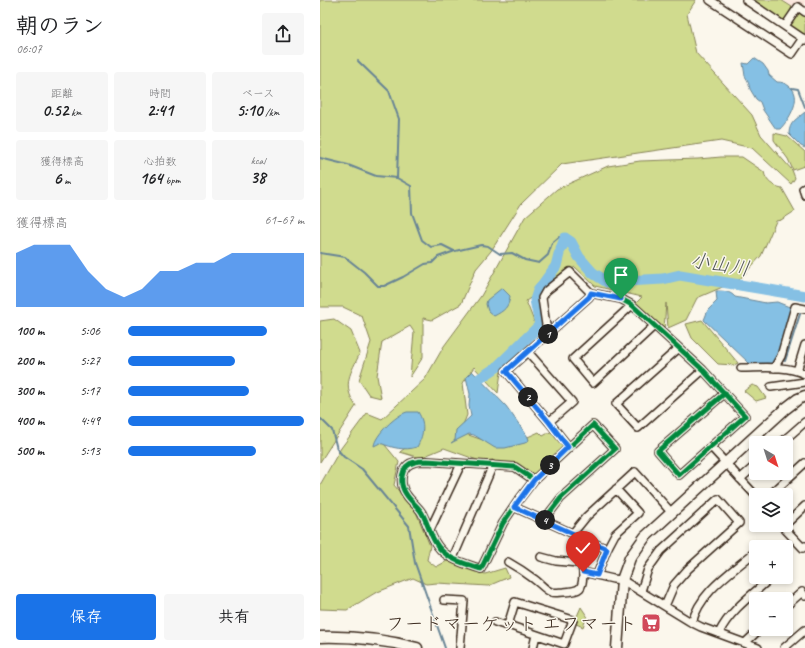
<!DOCTYPE html>
<html lang="ja">
<head>
<meta charset="utf-8">
<style>
  :root { --surface:#fff; --page:#f6f6f6; --text:#202124; --muted:#757577; --accent:#1a73e8 }
  body { margin:0; font-family:Caveat,"Klee One",sans-serif; background:var(--page); color:var(--text); height:100vh; display:flex; flex-direction:column; font-size:15px; white-space:nowrap }
  * { box-sizing:border-box; margin:0 }
  p { font-size:13px; color:var(--muted) }
  .icon { flex:none; width:22px; height:22px; fill:none; stroke:currentColor; stroke-width:2; stroke-linecap:round; stroke-linejoin:round }
  .map { position:relative; flex:1; overflow:hidden }
  .details { display:flex; flex-direction:column; background:var(--surface); width:320px }
  .details>* { flex:none }
  .needle { width:26px; rotate:141deg }
  .fabs { position:absolute; left:429px; top:436px; display:grid; gap:8px }
  .fabs a { display:grid; place-items:center; width:44px; height:44px; border-radius:4px; background:var(--surface); box-shadow:0 2px 6px #0003; font-size:20px }
  .pin { position:absolute; display:grid; place-items:center; width:34px; height:34px; color:#fff; margin:-41px -17px; border-radius:50% 50% 50% 0; rotate:-45deg; box-shadow:0 0 4px #0007 }
  .pin .icon { rotate:45deg }
  .km { position:absolute; width:20px; height:20px; margin:-10px; border-radius:50%; background:#222; color:#fff; font-size:11px; line-height:20px; text-align:center }
  .round { display:grid; place-items:center; flex:none; width:42px; height:42px; border-radius:4px; background:var(--page) }
  .headline { display:flex; align-items:center; justify-content:space-between; height:68px; padding:0 16px }
  h1 { font-size:22px; font-weight:700; line-height:30px }
  .figures { display:grid; grid-template-columns:repeat(3,1fr); gap:6px; height:68px; padding:4px 16px }
  .figures div { display:grid; align-content:center; border-radius:4px; background:var(--page); text-align:center }
  .figures b { font-size:17px; font-weight:700 }
  .figures small { font-size:11px; font-weight:400 }
  .figures p { font-size:11px }
  .chart { height:112px; padding:8px 16px }
  .chart p { display:flex; justify-content:space-between }
  .chart svg { width:100%; height:72px; margin-top:4px; fill:var(--accent); opacity:.7 }
  .action { display:flex; gap:8px; margin-top:auto; padding:8px 16px }
  .action a { flex:1; height:46px; border-radius:4px; background:var(--accent); color:#fff; font-size:16px; font-weight:700; line-height:46px; text-align:center }
  .action a+a { background:var(--page); color:var(--text) }
  ul { padding:0 16px; list-style:none; font-size:13px }
  li { display:grid; grid-template-columns:64px 48px 1fr; align-items:center; height:30px }
  li i { height:10px; border-radius:5px; background:var(--accent) }
  main { display:flex; flex:1; min-height:0 }
  .map>svg:first-child { display:block }
  .built { fill:#fbe6dc }
  .green { fill:#d0db8e; stroke:#868256 }
  .water { fill:#85c0e4; stroke:#678495 }
  .lines { fill:none; stroke-linecap:round; stroke-linejoin:round }
  .stream { stroke:#678495; stroke-width:2 }
  .river { stroke:#85c0e4; stroke-width:11 }
  .street-casing { stroke:#3b2a1e; stroke-width:10 }
  .secondary-casing { stroke:#3b2a1e; stroke-width:13 }
  .street { stroke:#fbf7ec; stroke-width:7 }
  .secondary { stroke:#fbf7ec; stroke-width:10 }
  .cycleway-casing { stroke:#fbf7ec; stroke-width:8 }
  .cycleway { stroke:#00873e; stroke-width:5 }
  .route-casing { stroke:#fff; stroke-width:8 }
  .route { stroke:#1a73e8; stroke-width:5 }
  .labels { text-anchor:middle; stroke-width:3; stroke-linejoin:round; paint-order:stroke }
  .poi-label { font-size:19px; fill:#3b2a1e; stroke:#fbf7ec; text-anchor:end }
  .water-label { font-size:20px; font-style:italic; fill:#515759; stroke:#fbf7ec }
</style>
</head>
<body>
<main>
<section class="details">
<div class="headline"><div><h1>朝のラン</h1><p>06:07</p></div><a class="round"><svg class="icon" aria-label="share" viewBox="0 0 24 24"><path d="M12 15V3M7 8l5-5 5 5M5 13v7h14v-7"/></svg></a></div>
<div class="figures">
<div><p>距離</p><b>0.52<small> km</small></b></div>
<div><p>時間</p><b>2:41</b></div>
<div><p>ペース</p><b>5:10<small> /km</small></b></div>
</div>
<div class="figures">
<div><p>獲得標高</p><b>6<small> m</small></b></div>
<div><p>心拍数</p><b>164<small> bpm</small></b></div>
<div><p>kcal</p><b>38</b></div>
</div>
<div class="chart"><p><span>獲得標高</span>61–67 m</p>
<svg viewBox="0 0 160 44" preserveAspectRatio="none"><path d="M0 44V11L10 6L20 6L30 6L40 22L50 33L60 38L70 33L80 22L90 22L100 17L110 17L120 11L130 11L140 11L150 11L160 11V44z"/></svg>
</div>
<ul>
<li><b>100 m</b>5:06<i style="width:79%"></i></li>
<li><b>200 m</b>5:27<i style="width:61%"></i></li>
<li><b>300 m</b>5:17<i style="width:69%"></i></li>
<li><b>400 m</b>4:49<i style="width:100%"></i></li>
<li><b>500 m</b>5:13<i style="width:73%"></i></li>
</ul>
<div class="action"><a>保存</a><a>共有</a></div>
</section>
<div class="map">
<svg width="485" height="648" viewBox="0 0 485 648">
  <rect width="100%" height="100%" fill="#fbf7ec"/>
  <filter id="ink" filterUnits="userSpaceOnUse"><feTurbulence type="fractalNoise" baseFrequency=".025" numOctaves="2"/><feDisplacementMap in="SourceGraphic" scale="8" xChannelSelector="R" yChannelSelector="G"/><feConvolveMatrix kernelMatrix="1 2 1 2 8 2 1 2 1" color-interpolation-filters="sRGB"/></filter>
  <g filter="url(#ink)">
    <path class="built" d="M462 0H485V8L477 2 474 8Z"/>
    <path class="green" d="M0 0H376L367 14 376 53 432 115 441 135 472 170 475 178 471 184 432 148 401 141 242 164 201 204 171 251 156 269 141 304 112 320 103 318V357L90 377 94 332 90 326 62 342 57 376 61 398 49 395 39 380 51 342 42 316 23 307H0Z
      M432 0H461L472 7 466 19 463 20Z
      M478 13H481L485 15V35L472 27 470 23Z
      M454 133 467 136 485 152V169L484 166 473 170 468 159 454 140Z
      M401 157H422L444 172C446 182 453 186 462 188L475 211 461 220 456 221 441 256 419 280 377 298 366 320 348 328 346 303 344 330 315 304 322 297 275 286 255 267 206 301 215 324 214 336 181 372 178 393 154 367 143 383 147 415 140 432 177 445 201 440 219 432 223 436 232 431 246 447 214 476 196 464 172 462 173 460 160 461 124 448 100 458 80 452 95 440 60 439 79 462 74 485 96 512 110 546 107 560 116 567 127 561 165 574 185 568 189 577 168 586 117 583 106 584 93 578 55 593 27 610 0 609V485L21 448 47 413 62 419 105 379 124 346 161 296 205 217 237 189 288 166 320 161 378 159Z
      M14 319 31 331 40 353C31 373 21 384 36 406L0 462V321Z
      M382 320 418 363 414 365 398 364 372 338 366 324Z
      M432 385 438 387 446 398 436 401 424 391Z
      M261 607 267 616 263 627 254 623Z"/>
    <path class="water" d="M434 58 443 64 448 71 449 75 457 82C462 82 465 83 469 86 484 96 469 120 460 129H456L443 110 440 102 436 99 430 89 428 81 425 76 423 63 428 64Z
      M485 112V148L481 146 469 134C469 122 477 119 485 112Z
      M182 288 190 296C189 307 184 311 174 316L168 311 166 304 167 300Z
      M396 291C403 291 410 291 415 297L446 303 457 302 472 308 457 356 451 365 430 364 384 320 388 310 397 301Z
      M152 371 186 406 208 437 209 440 205 443 185 448H175L154 435 149 434 131 443 135 440 136 430 151 416 149 406 150 394 146 377Z
      M87 412H98C106 424 103 436 97 447 84 451 73 448 60 443L54 446C55 435 76 415 87 412Z"/>
    <g class="lines">
      <path class="stream" d="M38 61 69 91 79 119 77 178
        M472 88 478 89 485 107
        M0 158 28 165 56 176 77 178 91 186 92 213 102 240 111 247 122 245 134 251
        M0 253 25 257 44 272 58 286H64L83 277 105 264 112 263 118 257 135 251 161 245 168 246 180 254 192 253 205 260 219 263 228 255 232 243 239 237 245 238
        M456 358 465 361 480 314
        M0 419H1L12 430 17 449 24 457 42 469 89 526 95 563 125 648"/>
      <path class="river" d="M241 249 245 238 251 242 259 257 273 273 287 282 343 279 360 275 485 296
        M159 379 177 367 220 325 215 300 218 291 236 266 239 254"/>
      <g class="street-casing">
        <path id="street" d="M390 0 472 54 483 38
          M426 0 485 40
          M465 26 478 7 485 12
          M485 188 483 189 485 195
          M312 305 253 359 273 383 334 326
          M230 332 226 325 222 298 226 291 250 272 271 293
          M359 348 296 404 318 428 383 370
          M208 352 252 402 229 422
          M421 368C442 368 466 365 485 374
          M454 368 461 356 475 307 485 309
          M477 371 485 345
          M451 387 485 382
          M461 443 485 422
          M249 447 229 422 186 371 269 297 271 293 301 299 312 305 383 370 425 416 359 475 338 451 405 393
          M391 447 436 496
          M420 479 436 465
          M214 480 195 467 107 461C103 461 98 461 95 462 80 465 79 484 86 494 90 501 98 506 102 513 110 528 112 545 127 555 136 562 150 565 161 569L183 523 198 501 214 480 273 425 295 449 241 498 224 520
          M450 495 485 463
          M194 507 287 549 295 534 318 513 296 489
          M466 524 485 506
          M465 525 463 527 483 548 485 546
          M109 532 141 464
          M253 533 266 517 315 472 351 512
          M221 557 236 561 258 563 262 565 263 572
          M133 558 173 465
          M188 562C197 567 206 573 214 579 220 583 225 590 231 592 235 593 240 592 244 592 261 591 263 589 263 572L293 579 302 580 369 621 381 627 438 648
          M262 565 268 549
          M277 575 287 549
          M321 591 328 569 341 551 398 499 419 523 368 569 354 585 345 606
          M124 600 144 601 140 648
          M195 602 253 620 244 644 188 625Z
          M466 606 482 592 485 596
          M175 622 184 625H188
          M372 623C380 591 412 572 436 551
          M399 633C410 610 433 594 452 577
          M425 643 440 629
          M213 648 216 635
          M464 648 485 630"/>
      </g>
      <g class="secondary-casing">
        <path id="secondary" d="M0 637C33 636 65 640 97 648
          M297 648 302 580 310 558 325 537 465 409 478 399 485 396"/>
      </g>
      <use href="#street" class="street"/>
      <use href="#secondary" class="secondary"/>
      <g class="cycleway-casing">
        <path id="cycleway" d="M249 447 229 422 186 371 269 297 271 293 301 299 312 305 383 370 425 416 359 475 338 451 405 393
          M214 480 195 467 107 461C103 461 98 461 95 462 80 465 79 484 86 494 90 501 98 506 102 513 110 528 112 545 127 555 136 562 150 565 161 569L183 523 198 501 214 480 273 425 295 449 241 498 224 520"/>
      </g>
      <use href="#cycleway" class="cycleway"/>
    </g>
  </g>
  <g class="lines" filter="url(#ink)">
    <g class="route-casing">
      <path id="route" d="M263 572 277 575 287 549 194 507 214 480 248 447 229 422 186 371 269 297 271 293 301 299"/>
    </g>
    <use href="#route" class="route"/>
  </g>
  <defs>
    <g id="supermarket-square" transform="scale(1)"><rect x="-9" y="-9" width="18" height="18" rx="4" fill="#d1495b" stroke="#fbf7ec"/><path d="M-6-5.5h2.5l.6 2H6L4.5 2H-2.5L-4.4-4H-6ZM-1.5 3.2a1.3 1.3 0 1 0 .1 0ZM3 3.2a1.3 1.3 0 1 0 .1 0Z" fill="#fff"/></g>
  </defs>
  <g fill-rule="evenodd">
    <use href="#supermarket-square" x="331" y="623"/>
  </g>
  <g class="labels">
    <g class="poi-label">
      <text x="317" y="630">フードマーケット エフマート</text>
    </g>
    <g class="water-label">
      <text transform="translate(400 264) rotate(9)" y="7">小山川</text>
    </g>
  </g>
</svg>
<div class="fabs">
<a><svg class="needle" viewBox="-14 -14 28 28"><path d="M0-13l5 13h-10z" fill="#e53935"/><path d="M0 13l5-13h-10z" fill="#757577"/></svg></a>
<a><svg class="icon" aria-label="layers" viewBox="0 0 24 24"><path d="M12 4l9 5-9 5-9-5zM3 14l9 5 9-5"/></svg></a>
<a>+</a>
<a>−</a>
</div>
<div class="pin" style="left:301px;top:299px;background:#1e9e55"><svg class="icon" aria-label="arrive" viewBox="0 0 24 24"><path d="M6 21V4h12l-3 4 3 4H6"/></svg></div>
<div class="pin" style="left:263px;top:572px;background:#d93025"><svg class="icon" aria-label="check" viewBox="0 0 24 24"><path d="M5 12l5 5 9-10"/></svg></div>
<b class="km" style="left:228px;top:334px">1</b>
<b class="km" style="left:208px;top:397px">2</b>
<b class="km" style="left:230px;top:465px">3</b>
<b class="km" style="left:225px;top:520px">4</b>
</div>
</main>
</body>
</html>
